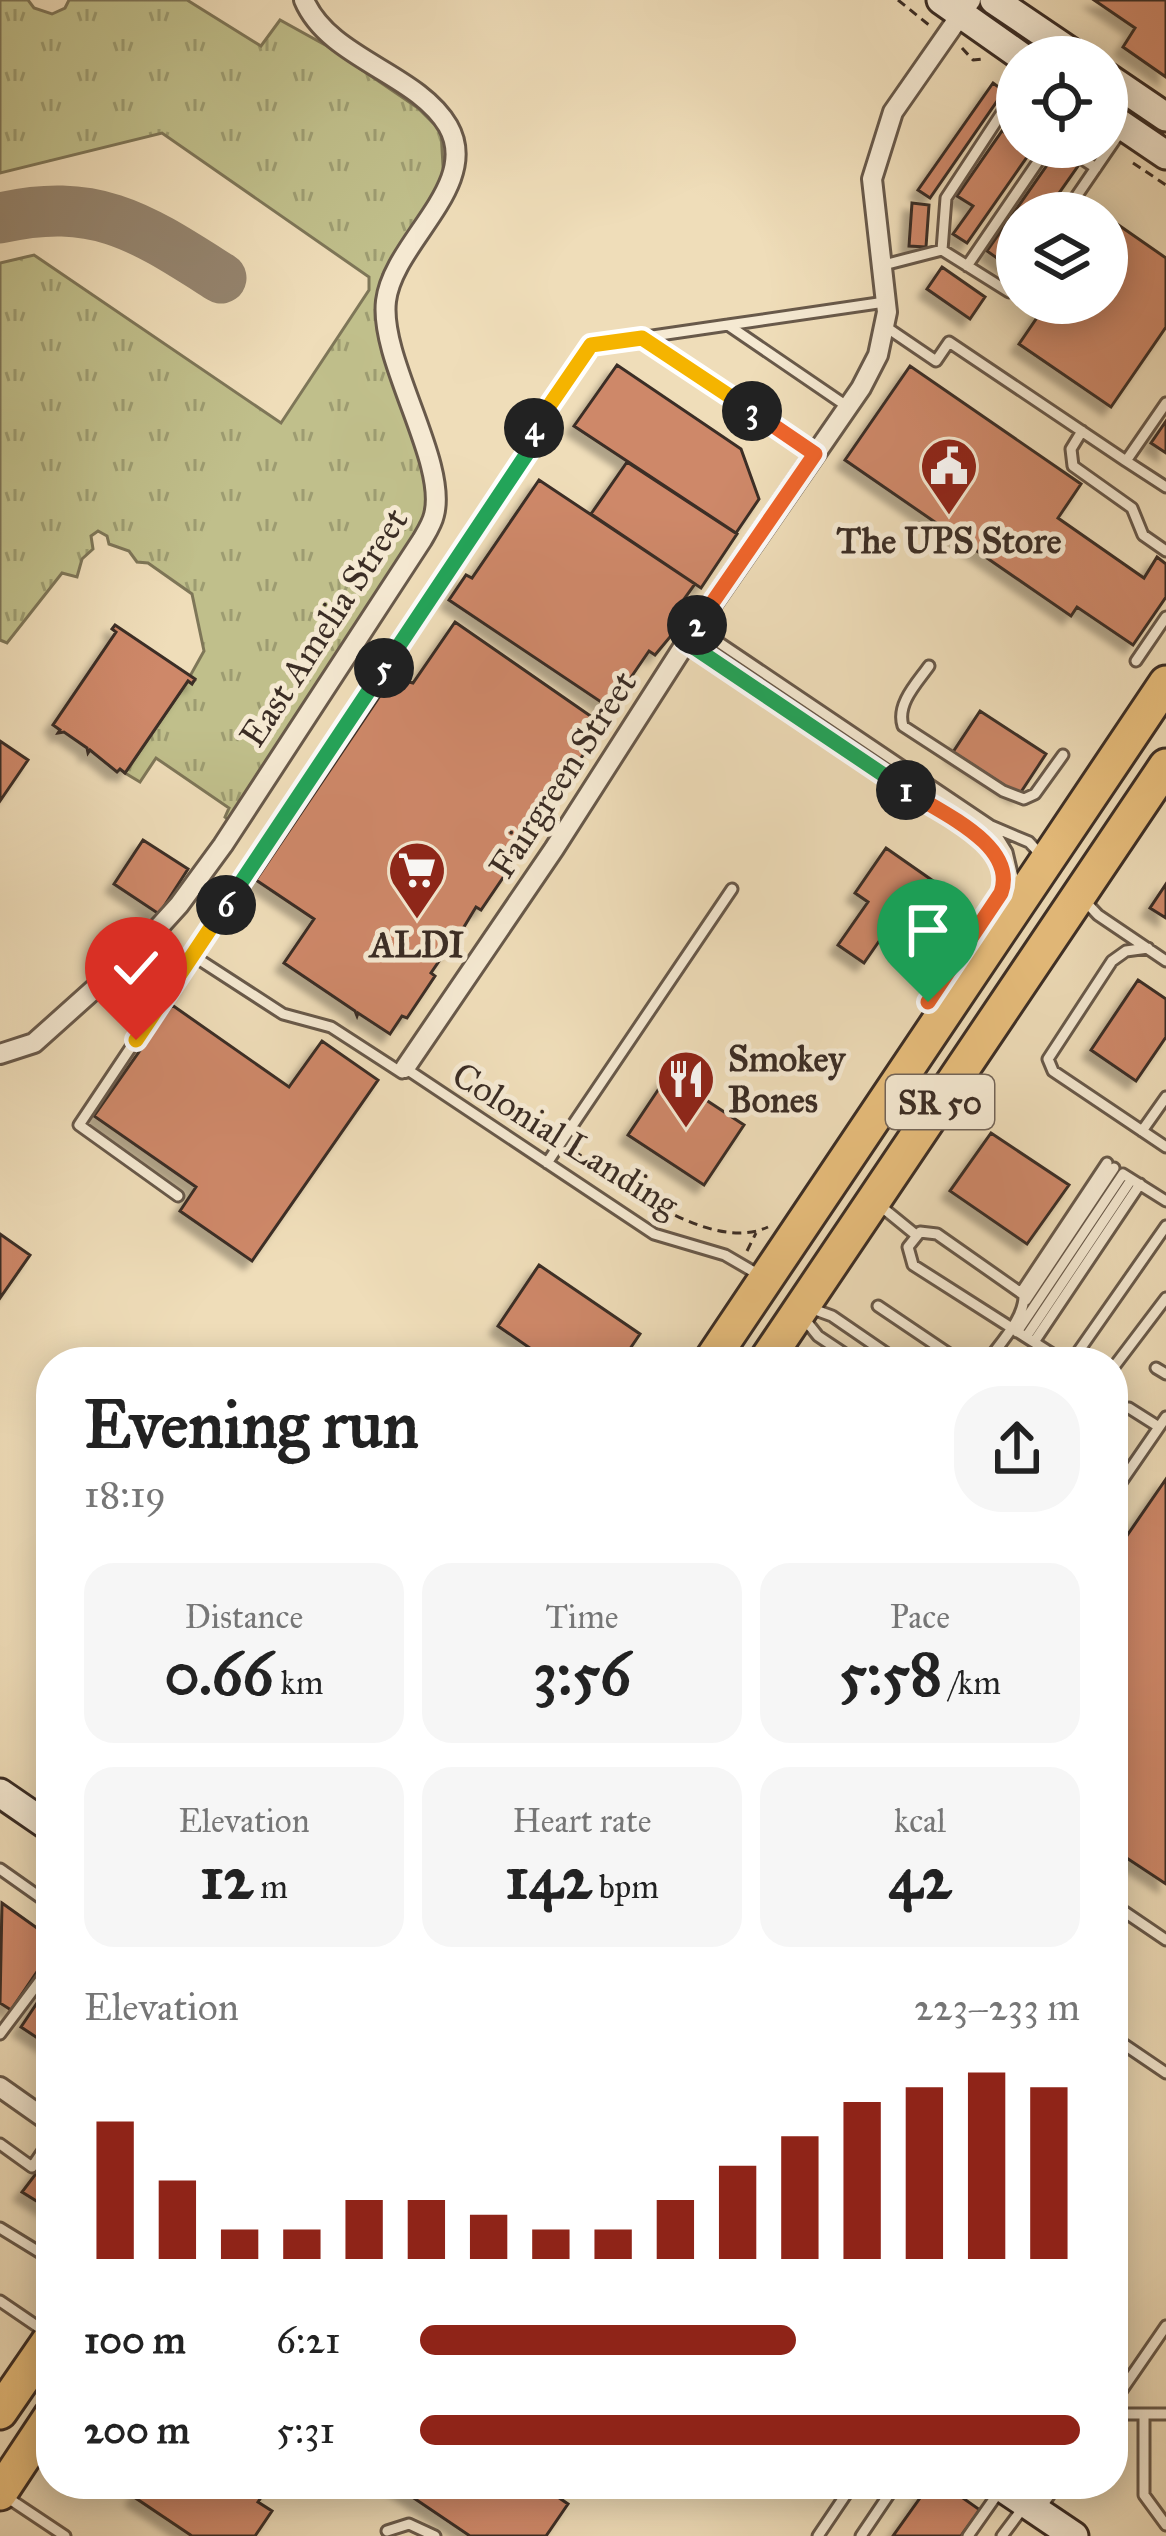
<!DOCTYPE html>
<html lang="en">
<head>
<meta charset="utf-8">
<style>
  :root { --surface:#fff; --page:#f6f6f6; --text:#222; --muted:#767676; --accent:#8f2418 }
  body { margin:0; font-family:"IM FELL Great Primer",serif; background:var(--page); color:var(--text); height:100vh; display:flex; flex-direction:column; font-size:45px; white-space:nowrap }
  * { box-sizing:border-box; margin:0 }
  p { font-size:39px; color:var(--muted) }
  .icon { flex:none; width:66px; height:66px; fill:none; stroke:currentColor; stroke-width:2; stroke-linecap:round; stroke-linejoin:round }
  .map { position:relative; flex:1; overflow:hidden }
  .panel { position:absolute; left:36px; top:1347px; width:1092px; height:1152px; display:flex; flex-direction:column; background:var(--surface); border-radius:48px; box-shadow:0 6px 30px #0003 }
  .panel>* { flex:none }
  .tools { position:absolute; left:996px; top:36px; display:grid; gap:24px }
  .tools a { display:grid; place-items:center; width:132px; height:132px; border-radius:50%; background:var(--surface); box-shadow:0 6px 30px #0003; font-size:60px }
  .pin { position:absolute; display:grid; place-items:center; width:102px; height:102px; color:#fff; margin:-123px -51px; border-radius:50% 50% 50% 0; rotate:-45deg; box-shadow:0 0 12px #0007 }
  .pin .icon { rotate:45deg }
  .km { position:absolute; width:60px; height:60px; margin:-30px; border-radius:50%; background:#222; color:#fff; font-size:33px; line-height:60px; text-align:center }
  .round { display:grid; place-items:center; flex:none; width:126px; height:126px; border-radius:48px; background:var(--page) }
  .summary { display:flex; align-items:center; justify-content:space-between; height:204px; padding:0 48px }
  h1 { font-size:66px; font-weight:700; line-height:90px }
  .figures { display:grid; grid-template-columns:repeat(3,1fr); gap:18px; height:204px; padding:12px 48px }
  .figures div { display:grid; align-content:center; border-radius:30px; background:var(--page); text-align:center }
  .figures b { font-size:60px; font-weight:700 }
  .figures small { font-size:33px; font-weight:400 }
  .figures p { font-size:33px }
  .chart { height:336px; padding:24px 48px }
  .chart p { display:flex; justify-content:space-between }
  .chart svg { width:100%; height:216px; margin-top:12px; stroke:var(--accent); stroke-width:6 }
  ul { padding:0 48px; list-style:none; font-size:39px }
  li { display:grid; grid-template-columns:192px 144px 1fr; align-items:center; height:90px }
  li i { height:30px; border-radius:15px; background:var(--accent) }
  .map>svg:first-child { display:block }
  .grass { fill:url(#grass-tufts); stroke:#7e7658; stroke-width:3 }
  .lines { fill:none; stroke-linecap:round; stroke-linejoin:round }
  .taxiway { stroke:#95856f; stroke-width:51 }
  .building { fill:#ce8869; stroke:#3b2d25; stroke-width:3; filter:url(#shadow) }
  .lane-casing { stroke:#68594a; stroke-width:15 }
  .street-casing { stroke:#68594a; stroke-width:24 }
  .secondary-casing { stroke:#3b2d25; stroke-width:33 }
  .highway-casing { stroke:#3b2d25; stroke-width:39 }
  .path { stroke:#3b2d25; stroke-width:3; stroke-dasharray:9 6; stroke-linecap:butt }
  .lane { stroke:#f5e9d2; stroke-width:9 }
  .street { stroke:#f5e9d2; stroke-width:18 }
  .secondary { stroke:#f5e9d2; stroke-width:27 }
  .highway { stroke:#e8be7c; stroke-width:33 }
  .split-1-casing { stroke:#fff; stroke-width:24 }
  .split-2-casing { stroke:#fff; stroke-width:24 }
  .split-3-casing { stroke:#fff; stroke-width:24 }
  .split-4-casing { stroke:#fff; stroke-width:24 }
  .split-5-casing { stroke:#fff; stroke-width:24 }
  .split-6-casing { stroke:#fff; stroke-width:24 }
  .split-7-casing { stroke:#fff; stroke-width:24 }
  .split-1 { stroke:#f0652b; stroke-width:15 }
  .split-2 { stroke:#22a559; stroke-width:15 }
  .split-3 { stroke:#f0652b; stroke-width:15 }
  .split-4 { stroke:#f5b400; stroke-width:15 }
  .split-5 { stroke:#22a559; stroke-width:15 }
  .split-6 { stroke:#22a559; stroke-width:15 }
  .split-7 { stroke:#f5b400; stroke-width:15 }
  .labels { text-anchor:middle; stroke-width:10; stroke-linejoin:round; paint-order:stroke }
  .shield { fill:#f5e9d2; stroke:#736559; stroke-width:3 }
  .shield-label { font-size:33px; font-weight:bold; fill:#3b2d25 }
  .poi-label { font-size:36px; font-weight:bold; fill:#3b2d25; stroke:#f5e9d2 }
  .street-label { font-size:36px; fill:#3b2d25; stroke:#f5e9d2 }
</style>
</head>
<body>
<div class="map">
<svg width="1166" height="2536" viewBox="0 0 1166 2536">
  <defs>
    <pattern id="grass-tufts" width="24" height="20" patternUnits="userSpaceOnUse" patternTransform="scale(3)"><rect width="24" height="20" fill="#c0bf8b"/><path d="M3 7l-1-3M5 7V3M7 7l1-3M15 17l-1-3M17 17v-4M19 17l1-3" fill="none" stroke="#9d9c71"/></pattern>
    <filter id="shadow"><feDropShadow dx="-8" dy="8" stdDeviation="3" flood-color="#0004"/></filter>
  </defs>
  <rect width="100%" height="100%" fill="#efddb9"/>
  <filter id="stains"><feTurbulence type="fractalNoise" baseFrequency=".00167" numOctaves="4"/><feColorMatrix values="0 0 0 0 .2 0 0 0 0 .09 0 0 0 0 .02 0 0 0 .5 -.17"/></filter>
  <radialGradient id="worn" r=".72"><stop offset=".6" stop-color="#630" stop-opacity="0"/><stop offset="1" stop-color="#630" stop-opacity=".3"/></radialGradient>
  <path class="grass" d="M0 0H28L34 8 52 14 65 8 69 0H187L261 46 280 20 327 46 418 108 441 131 444 183 383 274 377 319 381 345 424 473 428 521 231 822 225 817 229 808 156 758 140 782 125 773 188 681 192 683 195 680 190 676 204 651 192 594 148 563 137 562 129 551 109 544 107 536 98 531 91 536 93 549 82 559 77 577 62 573 7 643 0 640V263L34 255 281 423 369 290V277L162 133 0 173Z"/>
  <g class="lines">
    <path class="taxiway" d="M0 218C97 196 142 228 221 278"/>
  </g>
  <path class="building" d="M1094 0H1166V77L1123 47 1135 28Z
    M993 83 1004 91 930 198 918 190Z
    M1002 131 1017 139V147H1034L967 243 953 234 973 206 957 196Z
    M1057 151 1078 166 1045 213H1017V253L1008 266 987 251Z
    M912 203 929 205 926 247 909 246Z
    M1107 217 1166 258V327L1111 407 1019 344 1047 303H1107Z
    M942 267 985 297 970 319 927 289Z
    M617 365 741 449 759 499 736 533 574 426Z
    M910 366 1081 484 1058 518 1144 578 1157 557 1166 564V597L1133 645 1077 607 1071 616 845 460Z
    M1166 421V453L1151 443Z
    M627 462 737 534 701 588 591 514Z
    M539 480 695 584 674 613 680 617 670 637 655 655 649 651 610 708 449 600 466 575 472 578Z
    M455 622 602 724 570 776 559 784 541 817 510 856 515 860 481 910 476 907 450 950 448 948 431 973 435 976 407 1018 402 1016 390 1034 358 1013 357 1016 355 1011 284 963 314 919 256 880 392 678 413 683Z
    M115 625 195 679 192 684 188 681 125 773 120 769 117 772 90 750 88 753 87 748 64 732 58 733 60 730 53 725 116 632 112 629Z
    M980 711 1046 754 1019 795 953 752Z
    M0 741 28 760 0 801Z
    M143 840 188 869 159 914 114 884Z
    M886 848 936 883 905 929 893 921 864 963 838 945 868 902 855 893Z
    M1166 884V918L1150 908Z
    M1138 980 1166 999V1037L1136 1081 1091 1050Z
    M172 1005 289 1087 322 1041 378 1080 252 1261 180 1211 196 1187 94 1116Z
    M668 1075 744 1125 704 1185 628 1135Z
    M991 1133 1069 1185 1027 1244 950 1191Z
    M0 1234 30 1255 0 1298Z
    M539 1265 640 1334 621 1362H550L498 1326Z
    M1166 1479V1884L1113 1849V1548L1117 1550Z
    M2 1903 51 1938V1951L11 2010 0 2003Z
    M51 1982V2047L21 2027Z
    M50 2155H51V2210L22 2192Z
    M143 2484H270L258 2502 272 2511 255 2536H192L134 2497Z
    M393 2484H539L568 2504 546 2536H470Z
    M930 2484H943L980 2510 961 2536H893Z"/>
  <g class="lines">
    <g class="lane-casing">
      <path id="lane" d="M1064 147 1096 168
        M1065 213 1121 131
        M942 250 946 198 1005 108 1017 116
        M880 266 942 250 1009 292 1017 281
        M967 266 1048 147
        M728 325 885 302
        M886 327 936 361 949 342 1126 461 1166 403
        M642 338 815 454
        M1082 431 1071 449 1073 466 1132 508 1143 535 1166 551
        M1126 461 1166 487
        M696 627 991 826 1029 842 1041 855
        M1136 661 1166 617
        M929 666C917 683 896 704 903 726L1003 791 1024 799 1035 794 1063 755
        M991 826 1007 852 1015 886
        M1083 899 1098 915 1166 961
        M1148 948 1126 951 1112 961 1048 1059 1053 1071 1166 1147
        M192 955 283 1014 331 1027 402 1073
        M405 1068 654 1234 725 1255 761 1276
        M1142 1131 1166 1097
        M547 1163 732 889
        M178 1196 79 1125 532 446 533 428 591 345 728 325 848 407
        M878 1204 916 1235
        M1022 1291 1107 1163
        M1026 1300 1114 1168
        M878 1306 961 1362
        M810 1308 832 1316 899 1362
        M806 1321 818 1336 857 1362
        M1017 1332 1123 1174 1166 1201
        M1026 1337 1131 1180
        M1034 1342 1140 1184
        M987 1362C1000 1343 1025 1318 1024 1295L937 1234 920 1232 908 1247 913 1265 1065 1362
        M1071 1362 1166 1226
        M1113 1368 1166 1298
        M1156 1368 1166 1374
        M1129 1408 1159 1427
        M1113 1494 1166 1417
        M0 1869 51 1905
        M1113 1904 1166 1940
        M0 2034 51 1966
        M1113 2037 1166 2073
        M0 2144 32 2167 51 2139
        M0 2228 44 2255 51 2251
        M0 2301 47 2333
        M1113 2403 1166 2326
        M1113 2414H1166
        M1144 2414V2495L1166 2525
        M5 2496 65 2536
        M1040 2509 1057 2484
        M387 2531 409 2524 435 2536
        M818 2536 853 2484
        M861 2536 896 2484
        M968 2536 999 2492
        M1002 2536 1023 2508"/>
    </g>
    <g class="street-casing">
      <path id="street" d="M0 1054 34 1043 139 949 179 905 223 845 422 540C426 533 432 524 434 515 448 462 379 360 386 301 393 242 482 185 448 126 417 73 329 59 304 0
        M405 1068 554 849 696 627 861 388 878 355 887 312 872 179 893 112 971 0
        M0 2087 51 2123"/>
    </g>
    <g class="secondary-casing">
      <path id="secondary" d="M941 0 1022 57
        M994 0 1078 57
        M1107 77 1166 117
        M1107 115 1166 155
        M0 1793 51 1828
        M997 2484 1074 2536"/>
    </g>
    <g class="highway-casing">
      <path id="highway" d="M710 1362 1166 683
        M765 1362 1166 766
        M0 2412 51 2338
        M0 2493 51 2416"/>
    </g>
    <path class="path" d="M898 0 929 25
      M962 48 973 60 983 59
      M1133 163 1166 185
      M701 652 982 840
      M574 1151C621 1183 710 1254 768 1227
      M747 1251 756 1233"/>
    <use href="#lane" class="lane"/>
    <use href="#street" class="street"/>
    <use href="#secondary" class="secondary"/>
    <use href="#highway" class="highway"/>
  </g>
  <g class="lines">
    <g class="split-1-casing">
      <path id="split-1" d="M906 790C941 813 1018 845 1001 893L928 1002"/>
    </g>
    <g class="split-2-casing">
      <path id="split-2" d="M697 625 686 642 906 790"/>
    </g>
    <g class="split-3-casing">
      <path id="split-3" d="M697 625 815 454 752 411"/>
    </g>
    <g class="split-4-casing">
      <path id="split-4" d="M534 428 591 345 642 338 752 411"/>
    </g>
    <g class="split-5-casing">
      <path id="split-5" d="M384 668 532 446 534 428"/>
    </g>
    <g class="split-6-casing">
      <path id="split-6" d="M226 905 384 668"/>
    </g>
    <g class="split-7-casing">
      <path id="split-7" d="M136 1040 226 905"/>
    </g>
    <use href="#split-1" class="split-1"/>
    <use href="#split-2" class="split-2"/>
    <use href="#split-3" class="split-3"/>
    <use href="#split-4" class="split-4"/>
    <use href="#split-5" class="split-5"/>
    <use href="#split-6" class="split-6"/>
    <use href="#split-7" class="split-7"/>
  </g>
  <defs>
    <g id="civic-pin" transform="scale(3)"><path d="M0 17L-7.5 6A9.5 9.5 0 1 1 7.5 6Z" fill="#8f2418" stroke="#f5e9d2"/><path d="M-.6-6.5H3V-4.5H.6V-3L4-1V1h2V6H-6V1h2V-1L-.6-3ZM-1.2 2.5V6h2.4V2.5Z" fill="#fff"/></g>
    <g id="supermarket-pin" transform="scale(3)"><path d="M0 17L-7.5 6A9.5 9.5 0 1 1 7.5 6Z" fill="#8f2418" stroke="#f5e9d2"/><path d="M-6-5.5h2.5l.6 2H6L4.5 2H-2.5L-4.4-4H-6ZM-1.5 3.2a1.3 1.3 0 1 0 .1 0ZM3 3.2a1.3 1.3 0 1 0 .1 0Z" fill="#fff"/></g>
    <g id="restaurant-pin" transform="scale(3)"><path d="M0 17L-7.5 6A9.5 9.5 0 1 1 7.5 6Z" fill="#8f2418" stroke="#f5e9d2"/><path d="M-5-6h1v4h1v-4h1v4h1v-4h1v5L-1.5 .5V6h-2V.5L-5-1ZM5-6V6H3V1.5H1.5Q1.5-4 5-6Z" fill="#fff"/></g>
  </defs>
  <g fill-rule="evenodd">
    <use href="#civic-pin" x="949" y="466"/>
    <use href="#supermarket-pin" x="417" y="870"/>
    <use href="#restaurant-pin" x="686" y="1079"/>
  </g>
  <g class="labels">
    <rect class="shield" x="886" y="1075" width="108" height="54" rx="9"/>
    <g class="shield-label">
      <text x="940" y="1114">SR 50</text>
    </g>
    <g class="poi-label">
      <text x="949" y="553">The UPS Store</text>
      <text x="417" y="957">ALDI</text>
      <text x="728" y="1071" text-anchor="start">Smokey<tspan x="728" dy="41">Bones</tspan></text>
    </g>
    <g class="street-label">
      <text transform="translate(323 627) rotate(-57)" y="13">East Amelia Street</text>
      <text transform="translate(562 774) rotate(-57)" y="13">Fairgreen Street</text>
      <text transform="translate(566 1139) rotate(32)" y="13">Colonial Landing</text>
    </g>
  </g>
  <rect width="100%" height="100%" filter="url(#stains)"/>
  <rect width="100%" height="100%" fill="url(#worn)"/>
</svg>
<div class="tools">
<a><svg class="icon" aria-label="locate" viewBox="0 0 24 24"><circle cx="12" cy="12" r="6"/><path d="M12 2v4M12 18v4M2 12h4M18 12h4"/></svg></a>
<a><svg class="icon" aria-label="layers" viewBox="0 0 24 24"><path d="M12 4l9 5-9 5-9-5zM3 14l9 5 9-5"/></svg></a>
</div>
<div class="pin" style="left:928px;top:1002px;background:#1e9e55"><svg class="icon" aria-label="arrive" viewBox="0 0 24 24"><path d="M6 21V4h12l-3 4 3 4H6"/></svg></div>
<div class="pin" style="left:136px;top:1040px;background:#d93025"><svg class="icon" aria-label="check" viewBox="0 0 24 24"><path d="M5 12l5 5 9-10"/></svg></div>
<b class="km" style="left:906px;top:790px">1</b>
<b class="km" style="left:697px;top:625px">2</b>
<b class="km" style="left:752px;top:411px">3</b>
<b class="km" style="left:534px;top:428px">4</b>
<b class="km" style="left:384px;top:668px">5</b>
<b class="km" style="left:226px;top:905px">6</b>
<section class="panel">
<div class="summary"><div><h1>Evening run</h1><p>18:19</p></div><a class="round"><svg class="icon" aria-label="share" viewBox="0 0 24 24"><path d="M12 15V3M7 8l5-5 5 5M5 13v7h14v-7"/></svg></a></div>
<div class="figures">
<div><p>Distance</p><b>0.66<small> km</small></b></div>
<div><p>Time</p><b>3:56</b></div>
<div><p>Pace</p><b>5:58<small> /km</small></b></div>
</div>
<div class="figures">
<div><p>Elevation</p><b>12<small> m</small></b></div>
<div><p>Heart rate</p><b>142<small> bpm</small></b></div>
<div><p>kcal</p><b>42</b></div>
</div>
<div class="chart"><p><span>Elevation</span>223–233 m</p>
<svg viewBox="0 0 160 44" preserveAspectRatio="none"><path d="M5 44V16M15 44V28M25 44V38M35 44V38M45 44V32M55 44V32M65 44V35M75 44V38M85 44V38M95 44V32M105 44V25M115 44V19M125 44V12M135 44V9M145 44V6M155 44V9"/></svg>
</div>
<ul>
<li><b>100 m</b>6:21<i style="width:57%"></i></li>
<li><b>200 m</b>5:31<i style="width:100%"></i></li>
</ul>
</section>
</div>
</body>
</html>
